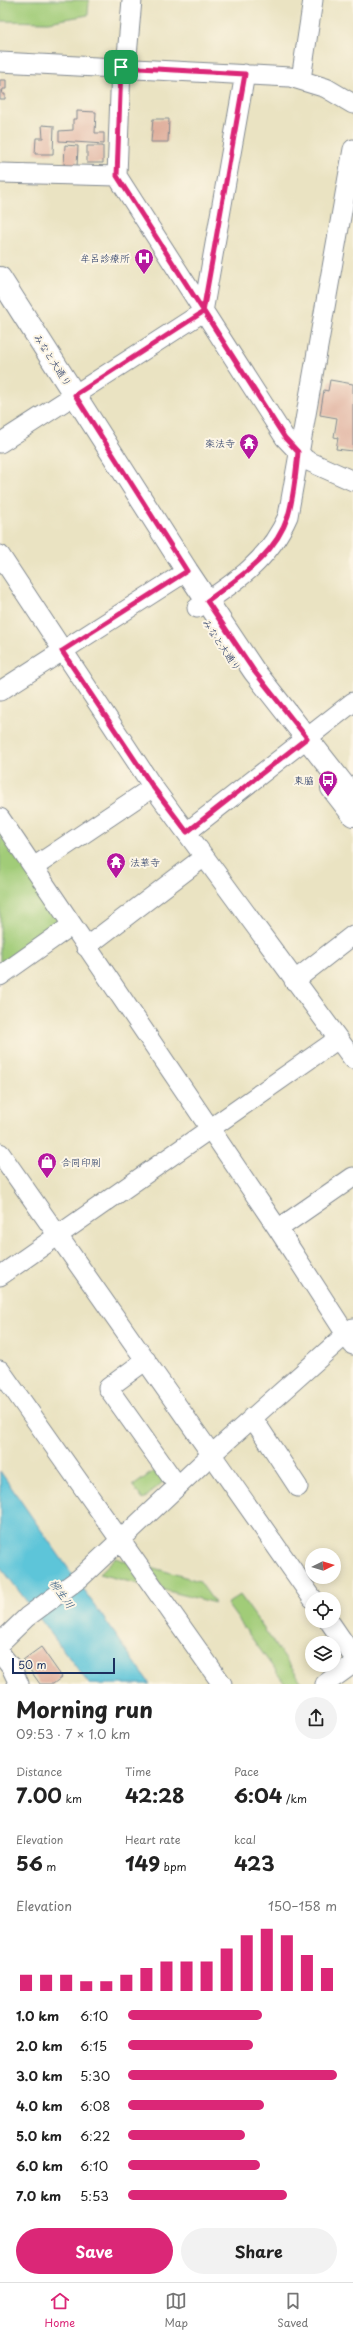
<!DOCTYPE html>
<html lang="en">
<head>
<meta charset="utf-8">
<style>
  :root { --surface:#fff; --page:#f2f2f2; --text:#222; --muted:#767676; --line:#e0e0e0; --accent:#db2777 }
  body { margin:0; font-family:"Playpen Sans","Klee One",sans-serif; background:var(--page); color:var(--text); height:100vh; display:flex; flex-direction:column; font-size:15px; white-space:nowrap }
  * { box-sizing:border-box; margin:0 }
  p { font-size:13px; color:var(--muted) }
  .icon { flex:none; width:22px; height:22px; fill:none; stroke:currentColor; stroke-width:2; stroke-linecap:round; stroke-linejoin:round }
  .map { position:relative; height:1684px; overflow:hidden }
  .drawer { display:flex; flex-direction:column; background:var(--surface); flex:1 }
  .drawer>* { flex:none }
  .needle { width:26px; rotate:85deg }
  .controls { position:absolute; left:305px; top:1548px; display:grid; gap:8px }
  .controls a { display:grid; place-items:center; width:36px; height:36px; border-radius:50%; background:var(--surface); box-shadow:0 2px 10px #0003; font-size:20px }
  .scale { position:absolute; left:12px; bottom:10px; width:103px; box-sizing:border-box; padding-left:4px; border:2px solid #1b2f5e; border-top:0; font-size:11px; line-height:14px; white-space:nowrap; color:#1b2f5e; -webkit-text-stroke:3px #fcf5e5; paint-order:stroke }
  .pin { position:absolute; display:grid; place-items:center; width:34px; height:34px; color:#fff; margin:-17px; border-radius:8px; box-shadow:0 2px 6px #0006 }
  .round { display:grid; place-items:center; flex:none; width:42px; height:42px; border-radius:21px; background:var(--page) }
  .summary { display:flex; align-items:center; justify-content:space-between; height:68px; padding:0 16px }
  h1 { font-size:22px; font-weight:700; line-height:30px }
  .metrics { display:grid; grid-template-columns:repeat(3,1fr); gap:6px; height:68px; padding:4px 16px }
  .metrics div { display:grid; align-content:center }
  .metrics b { font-size:20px; font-weight:700 }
  .metrics small { font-size:11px; font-weight:400 }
  .metrics p { font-size:11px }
  .chart { height:112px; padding:8px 16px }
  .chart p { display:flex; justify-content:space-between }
  .chart svg { width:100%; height:72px; margin-top:4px; stroke:var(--accent); stroke-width:6 }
  .button { display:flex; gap:8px; margin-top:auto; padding:8px 16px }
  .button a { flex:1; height:46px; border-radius:24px; background:var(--accent); color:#fff; font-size:16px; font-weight:700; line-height:46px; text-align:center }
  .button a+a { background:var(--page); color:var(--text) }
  ul { padding:0 16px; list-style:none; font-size:13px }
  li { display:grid; grid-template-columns:64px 48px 1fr; align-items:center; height:30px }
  li i { height:10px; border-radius:5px; background:var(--accent) }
  .tab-bar { display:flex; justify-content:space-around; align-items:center; height:56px; border-top:1px solid var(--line); background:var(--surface); font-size:11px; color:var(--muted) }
  .tab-bar a { display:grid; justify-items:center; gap:2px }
  .tab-bar .on { color:var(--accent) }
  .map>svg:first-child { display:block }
  .green { fill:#a1cc78; stroke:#5e7e6b }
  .water { fill:#5dc5d9; stroke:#3c7a9c }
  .building { fill:#e0b09e }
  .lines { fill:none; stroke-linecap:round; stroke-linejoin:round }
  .minor-casing { stroke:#828990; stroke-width:21 }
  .major-casing { stroke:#828990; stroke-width:24 }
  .minor { stroke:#fff; stroke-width:19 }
  .major { stroke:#fff; stroke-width:22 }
  .route-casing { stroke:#fff; stroke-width:8 }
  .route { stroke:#db2777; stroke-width:5 }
  .labels { text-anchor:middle; stroke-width:4; stroke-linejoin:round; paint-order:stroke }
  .poi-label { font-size:10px; fill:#1b2f5e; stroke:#fcf5e5; text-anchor:end }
  .street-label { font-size:10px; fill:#1b2f5e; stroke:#fcf5e5 }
  .water-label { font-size:11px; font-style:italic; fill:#2c547d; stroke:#fcf5e5 }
</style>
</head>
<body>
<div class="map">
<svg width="353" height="1684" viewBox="0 0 353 1684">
  <rect width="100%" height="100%" fill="#fcf5e5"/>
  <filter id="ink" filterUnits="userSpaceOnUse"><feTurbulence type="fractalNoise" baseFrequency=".025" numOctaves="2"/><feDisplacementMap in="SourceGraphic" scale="8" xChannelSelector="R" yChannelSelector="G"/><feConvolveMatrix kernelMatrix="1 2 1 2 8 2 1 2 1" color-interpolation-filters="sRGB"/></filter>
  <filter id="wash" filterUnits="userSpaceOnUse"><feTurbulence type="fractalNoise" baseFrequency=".012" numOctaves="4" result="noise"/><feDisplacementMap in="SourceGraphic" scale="16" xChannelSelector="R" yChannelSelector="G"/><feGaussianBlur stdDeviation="0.9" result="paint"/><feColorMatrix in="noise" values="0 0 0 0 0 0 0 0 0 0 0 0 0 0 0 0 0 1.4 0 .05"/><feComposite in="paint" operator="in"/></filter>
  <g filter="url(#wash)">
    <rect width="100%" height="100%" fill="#eae3c2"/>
    <path class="green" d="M0 0H89L88 15 48 22 0 21Z
      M0 831 58 919 56 928 0 968Z
      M158 1468 166 1479 143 1500 133 1486Z
      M115 1558 129 1562 146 1586 99 1574Z
      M147 1566 199 1581 215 1603 164 1590Z
      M240 1595 303 1684H285L227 1604Z"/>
    <path class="water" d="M0 1471C49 1543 101 1613 150 1684H89L0 1566Z"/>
    <g id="blocks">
      <path class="building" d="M0 80H6V89H3L2 94H5V99H0Z
        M77 111 96 112 95 133H104V144L59 141V131L73 130V119H77Z
        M153 119H169L168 142H151Z
        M42 125 54 126 53 154H35L36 138H43Z
        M65 145 78 146 77 167 64 166Z
        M87 146H103V163H87Z
        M330 380 353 384V451L336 449 338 438 334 437 337 418 320 415 324 390 328 391Z
        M41 1647 62 1677 53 1684H40L23 1660Z"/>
    </g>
  </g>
  <g filter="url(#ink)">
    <use href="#blocks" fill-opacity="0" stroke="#828990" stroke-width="1"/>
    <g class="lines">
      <g class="minor-casing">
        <path id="minor" d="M0 62 290 77 326 88 353 104
          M121 67 117 176 285 438 306 460 353 481
          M126 67 132 0
          M301 79 313 0
          M0 173 117 176
          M0 443 203 312 245 74
          M0 555 153 787 353 1059
          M197 608C236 582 269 560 288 516L353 149
          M0 691 187 571
          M0 818 278 1229 353 1345
          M187 832 353 702
          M34 867 153 787
          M86 947 204 857
          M0 976 72 925
          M294 981 353 935
          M0 1153 313 1599
          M278 1229 353 1177
          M0 1276 338 1039
          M146 1360 108 1388 177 1485
          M0 1370 222 1684
          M252 1417 298 1487
          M329 1621 353 1656
          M0 1643 27 1617 80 1578 211 1455 353 1328
          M0 1653 11 1667 19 1684
          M325 1684 353 1664"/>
      </g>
      <g class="major-casing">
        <path id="major" d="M0 278 187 571 254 671 353 797
          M332 788 353 815"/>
      </g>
      <use href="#minor" class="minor"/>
      <use href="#major" class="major"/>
    </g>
  </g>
  <g class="lines" filter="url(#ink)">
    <g class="route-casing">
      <path id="route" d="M121 67 117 176 285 438 298 452C296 473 294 496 288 516 275 556 239 577 207 601L254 671 307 738 187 832 153 787 62 651 187 571 75 395 203 312 245 74 121 67"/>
    </g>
    <use href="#route" class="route"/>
  </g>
  <defs>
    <g id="hospital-pin" transform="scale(1)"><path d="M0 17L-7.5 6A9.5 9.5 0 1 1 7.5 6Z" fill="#b5179e" stroke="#fcf5e5"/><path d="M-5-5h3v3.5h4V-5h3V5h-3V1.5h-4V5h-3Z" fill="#fff"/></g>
    <g id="temple-pin" transform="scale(1)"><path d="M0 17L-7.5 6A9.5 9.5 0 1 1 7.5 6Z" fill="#b5179e" stroke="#fcf5e5"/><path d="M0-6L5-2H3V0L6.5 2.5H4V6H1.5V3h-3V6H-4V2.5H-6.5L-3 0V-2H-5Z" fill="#fff"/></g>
    <g id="bus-pin" transform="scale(1)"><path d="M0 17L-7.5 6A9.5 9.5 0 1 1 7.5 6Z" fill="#b5179e" stroke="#fcf5e5"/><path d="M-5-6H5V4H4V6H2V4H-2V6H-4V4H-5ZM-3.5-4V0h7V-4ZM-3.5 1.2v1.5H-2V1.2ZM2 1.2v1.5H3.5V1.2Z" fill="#fff"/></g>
    <g id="shop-pin" transform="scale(1)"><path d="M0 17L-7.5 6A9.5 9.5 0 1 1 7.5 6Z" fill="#b5179e" stroke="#fcf5e5"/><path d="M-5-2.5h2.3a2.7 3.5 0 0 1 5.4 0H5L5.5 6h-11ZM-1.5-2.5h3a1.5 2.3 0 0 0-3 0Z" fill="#fff"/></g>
  </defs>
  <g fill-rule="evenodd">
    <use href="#hospital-pin" x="144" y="258"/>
    <use href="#temple-pin" x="249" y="443"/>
    <use href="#bus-pin" x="328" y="780"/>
    <use href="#temple-pin" x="116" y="862"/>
    <use href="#shop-pin" x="47" y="1162"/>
  </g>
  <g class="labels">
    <g class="poi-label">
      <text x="130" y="262">牟呂診療所</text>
      <text x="235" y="447">楽法寺</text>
      <text x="314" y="784">東脇</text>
      <text x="130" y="866" text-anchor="start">法華寺</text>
      <text x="61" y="1166" text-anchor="start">合同印刷</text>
    </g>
    <g class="street-label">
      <text transform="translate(53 360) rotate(57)" y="4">みなと大通り</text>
      <text transform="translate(222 645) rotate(56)" y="4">みなと大通り</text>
    </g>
    <g class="water-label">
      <text transform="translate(62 1594) rotate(55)" y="4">柳生川</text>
    </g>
  </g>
</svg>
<div class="controls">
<a><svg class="needle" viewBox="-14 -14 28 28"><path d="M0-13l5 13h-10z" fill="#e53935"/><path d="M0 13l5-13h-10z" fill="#767676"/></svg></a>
<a><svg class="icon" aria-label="locate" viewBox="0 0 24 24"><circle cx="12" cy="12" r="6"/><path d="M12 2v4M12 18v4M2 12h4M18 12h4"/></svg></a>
<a><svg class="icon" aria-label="layers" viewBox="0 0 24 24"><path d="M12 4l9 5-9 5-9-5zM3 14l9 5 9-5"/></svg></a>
</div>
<div class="scale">50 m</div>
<div class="pin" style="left:121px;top:67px;background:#1e9e55"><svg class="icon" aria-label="arrive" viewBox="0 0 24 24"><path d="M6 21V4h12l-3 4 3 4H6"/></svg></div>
</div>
<section class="drawer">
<div class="summary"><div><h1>Morning run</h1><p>09:53 · 7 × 1.0 km</p></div><a class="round"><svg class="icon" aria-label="share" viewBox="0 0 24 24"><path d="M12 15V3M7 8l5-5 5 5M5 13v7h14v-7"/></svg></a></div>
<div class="metrics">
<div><p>Distance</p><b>7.00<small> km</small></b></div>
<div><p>Time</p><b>42:28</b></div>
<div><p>Pace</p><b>6:04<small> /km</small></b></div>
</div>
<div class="metrics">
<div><p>Elevation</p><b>56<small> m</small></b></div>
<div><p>Heart rate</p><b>149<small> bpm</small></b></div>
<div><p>kcal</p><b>423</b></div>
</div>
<div class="chart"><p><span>Elevation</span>150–158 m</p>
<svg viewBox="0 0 160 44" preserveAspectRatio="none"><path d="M5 44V34M15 44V34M25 44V34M35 44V38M45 44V38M55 44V34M65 44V30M75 44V26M85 44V26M95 44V26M105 44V18M115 44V10M125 44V6M135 44V10M145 44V22M155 44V30"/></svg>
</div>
<ul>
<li><b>1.0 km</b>6:10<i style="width:64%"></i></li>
<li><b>2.0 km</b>6:15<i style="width:60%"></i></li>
<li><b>3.0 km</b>5:30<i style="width:100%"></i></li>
<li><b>4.0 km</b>6:08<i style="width:65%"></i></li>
<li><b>5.0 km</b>6:22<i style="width:56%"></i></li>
<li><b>6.0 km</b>6:10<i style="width:63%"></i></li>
<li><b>7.0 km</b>5:53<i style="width:76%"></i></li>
</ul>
<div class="button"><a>Save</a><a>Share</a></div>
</section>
<nav class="tab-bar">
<a class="on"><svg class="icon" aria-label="home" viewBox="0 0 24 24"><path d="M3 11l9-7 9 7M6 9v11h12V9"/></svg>Home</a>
<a><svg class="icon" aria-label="map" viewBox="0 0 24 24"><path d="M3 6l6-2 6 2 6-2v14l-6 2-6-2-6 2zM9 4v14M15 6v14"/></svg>Map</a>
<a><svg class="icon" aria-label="saved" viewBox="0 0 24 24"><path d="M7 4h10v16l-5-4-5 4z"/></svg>Saved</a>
</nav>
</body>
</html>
